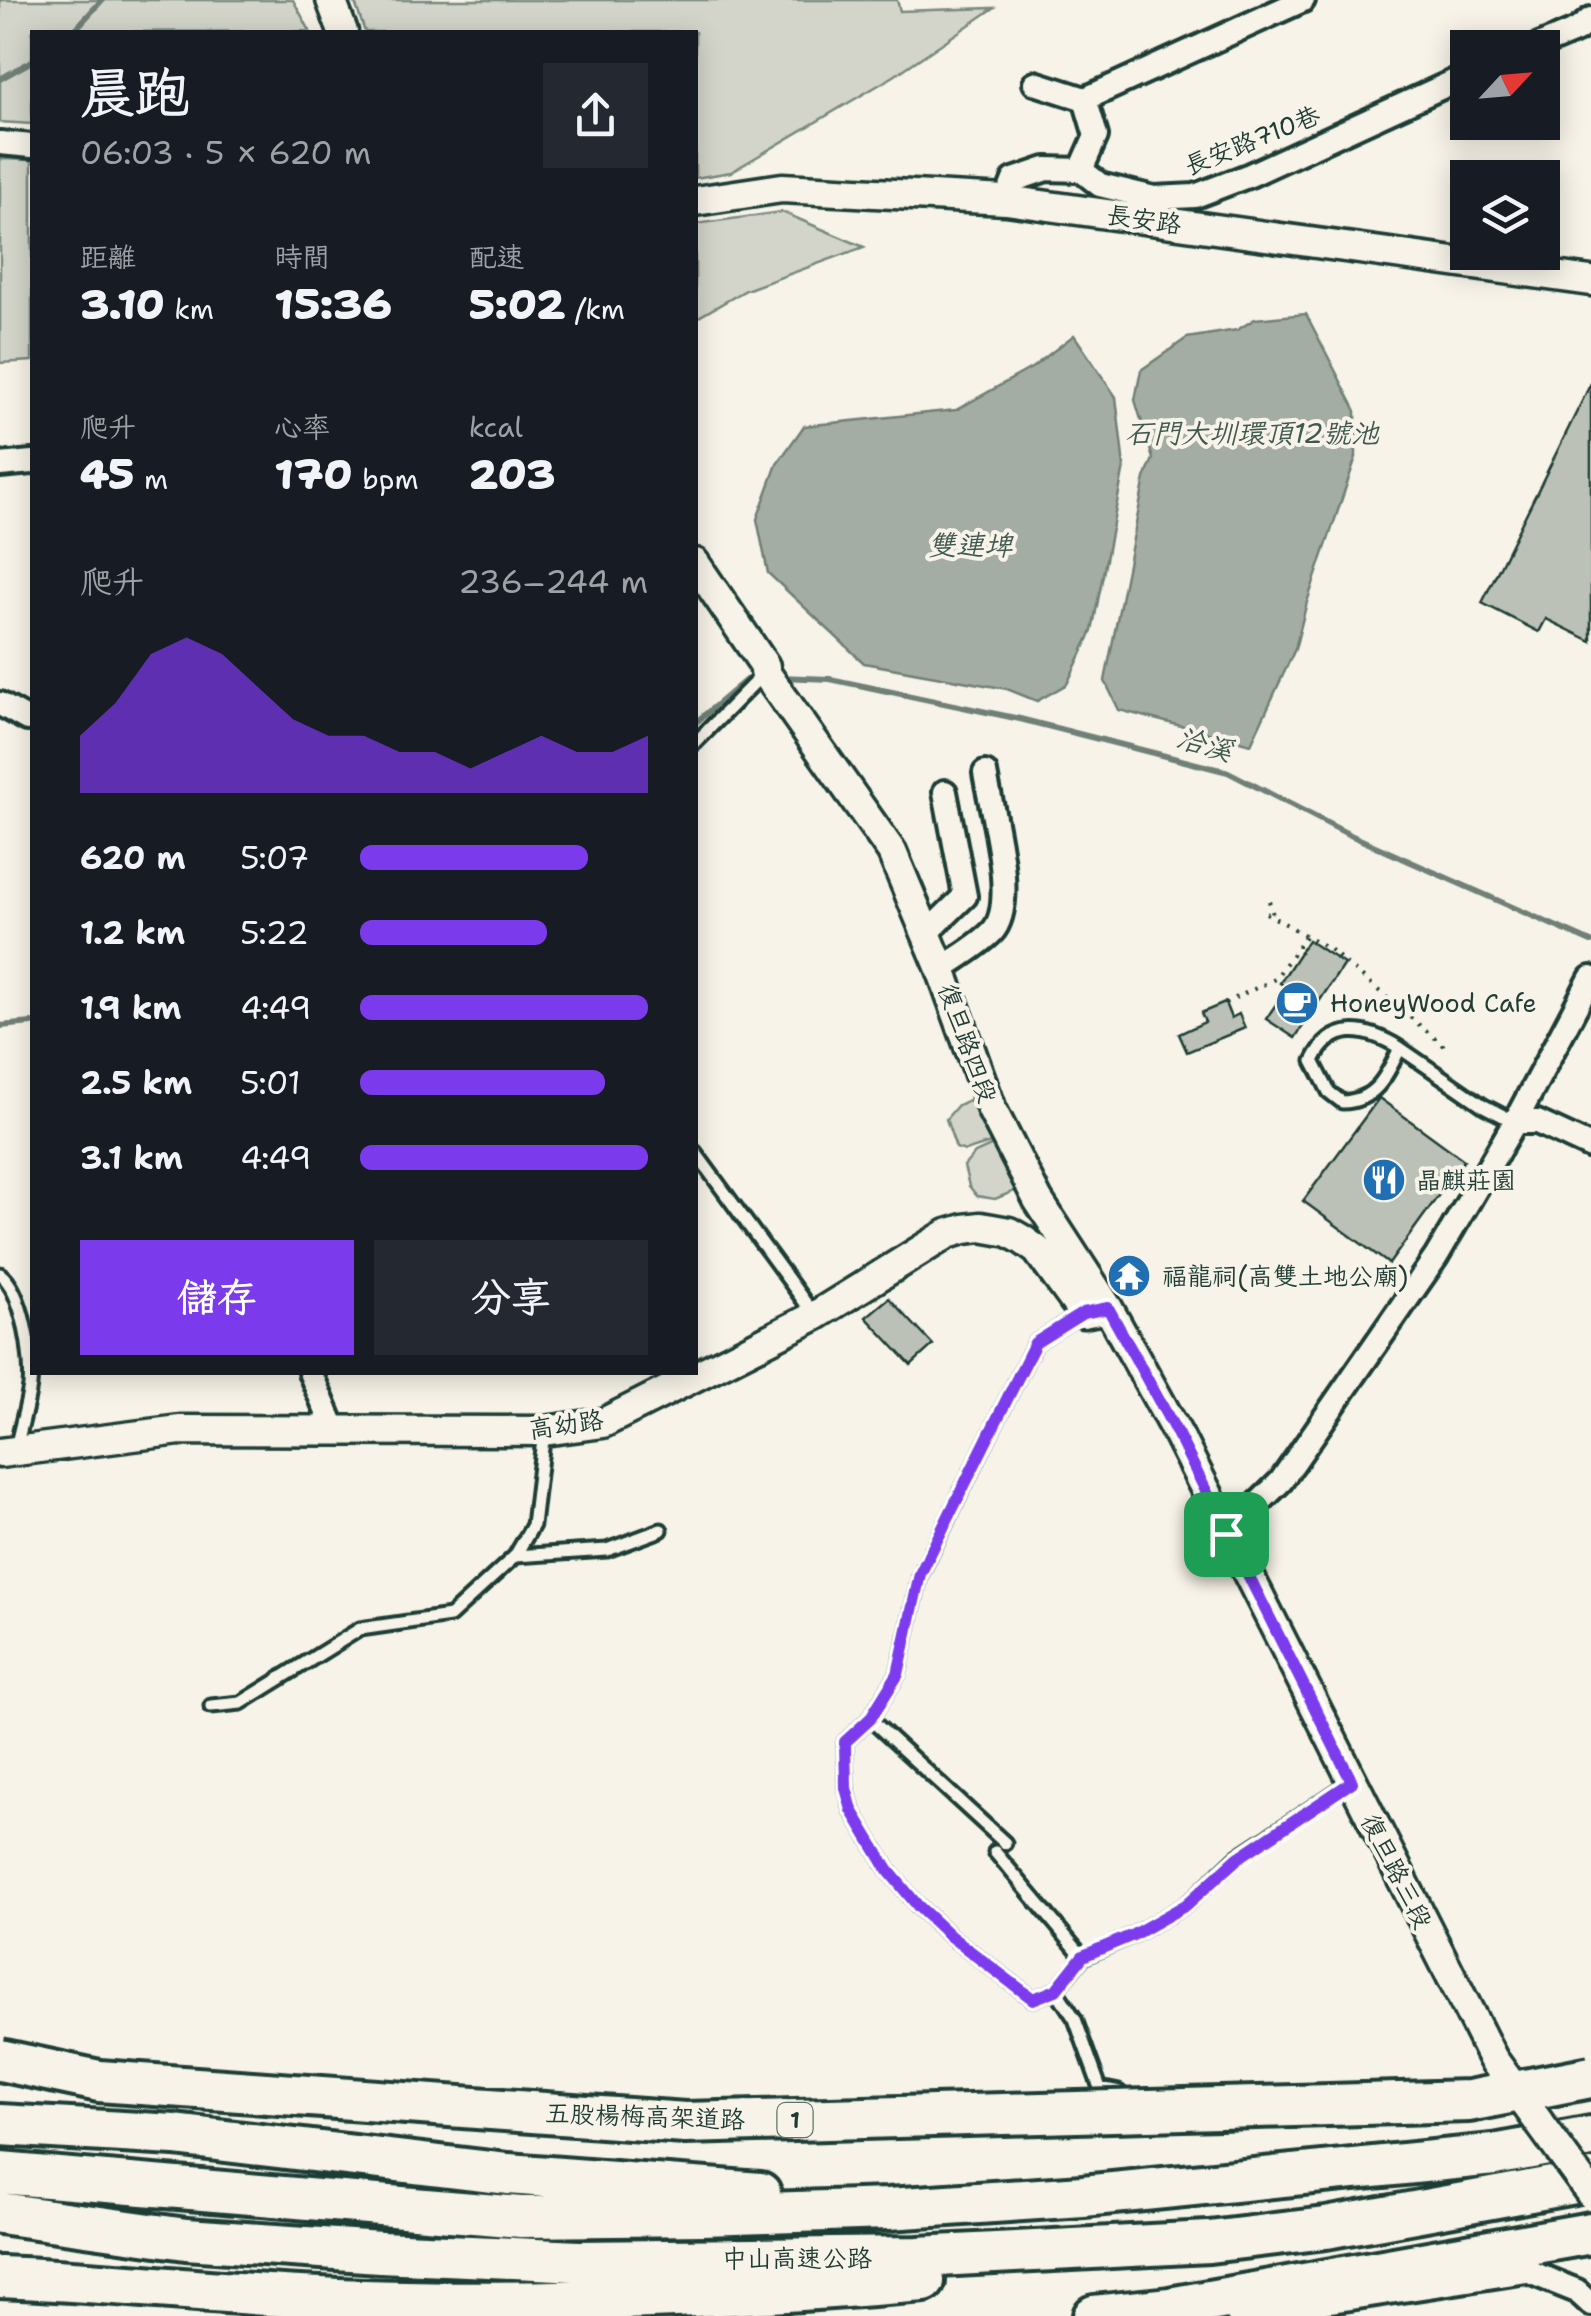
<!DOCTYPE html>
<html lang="zh-TW">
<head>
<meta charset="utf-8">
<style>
  :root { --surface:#171b24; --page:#242831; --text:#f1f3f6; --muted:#9ea1a6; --accent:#7c3aed }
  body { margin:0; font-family:"Shantell Sans","LXGW WenKai TC",sans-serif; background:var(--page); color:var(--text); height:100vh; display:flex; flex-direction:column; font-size:38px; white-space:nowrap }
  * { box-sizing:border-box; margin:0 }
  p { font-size:32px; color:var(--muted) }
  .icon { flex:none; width:55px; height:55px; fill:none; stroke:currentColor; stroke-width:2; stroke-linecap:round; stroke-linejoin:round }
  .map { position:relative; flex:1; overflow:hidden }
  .side { position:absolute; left:30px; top:30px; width:668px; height:1345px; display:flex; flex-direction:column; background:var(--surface); border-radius:0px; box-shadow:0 5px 25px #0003 }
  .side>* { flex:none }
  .needle { width:65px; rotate:64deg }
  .controls { position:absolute; left:1450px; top:30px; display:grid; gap:20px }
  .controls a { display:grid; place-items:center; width:110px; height:110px; border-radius:0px; background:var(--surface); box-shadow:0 5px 25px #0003; font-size:50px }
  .pin { position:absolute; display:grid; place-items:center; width:85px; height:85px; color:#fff; margin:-42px; border-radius:20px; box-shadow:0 5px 15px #0006 }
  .round { display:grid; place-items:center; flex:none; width:105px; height:105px; border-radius:0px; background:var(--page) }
  .summary { display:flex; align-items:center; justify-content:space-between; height:170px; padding:0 50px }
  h1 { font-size:55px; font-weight:800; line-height:75px }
  .metrics { display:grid; grid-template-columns:repeat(3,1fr); gap:15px; height:170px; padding:10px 50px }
  .metrics div { display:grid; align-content:center }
  .metrics b { font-size:42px; font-weight:800 }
  .metrics small { font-size:28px; font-weight:400 }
  .metrics p { font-size:28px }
  .chart { height:280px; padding:20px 50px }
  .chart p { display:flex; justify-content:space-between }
  .chart svg { width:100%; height:180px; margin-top:10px; fill:var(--accent); opacity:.7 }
  .primary-button { display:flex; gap:20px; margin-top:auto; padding:20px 50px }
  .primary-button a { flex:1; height:115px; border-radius:0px; background:var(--accent); color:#fff; font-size:40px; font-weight:800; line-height:115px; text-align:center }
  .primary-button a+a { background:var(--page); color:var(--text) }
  ul { padding:0 50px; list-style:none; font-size:32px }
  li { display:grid; grid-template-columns:160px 120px 1fr; align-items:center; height:75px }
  li i { height:25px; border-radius:12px; background:var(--accent) }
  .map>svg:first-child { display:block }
  .green { fill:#d3d5ca; stroke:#79897f; stroke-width:2.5 }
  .water { fill:#a4ada3; stroke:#6f8077; stroke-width:2.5 }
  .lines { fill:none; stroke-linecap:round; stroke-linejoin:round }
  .stream { stroke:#6f8077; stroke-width:6 }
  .building { fill:#bbc1b6; stroke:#1f3d34; stroke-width:2.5 }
  .service-casing { stroke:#1f3d34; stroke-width:19 }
  .minor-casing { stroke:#1f3d34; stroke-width:30 }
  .tertiary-casing { stroke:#1f3d34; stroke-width:35 }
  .motorway-casing { stroke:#1f3d34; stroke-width:48 }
  .path { stroke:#1f3d34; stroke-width:4; stroke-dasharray:2.5 8; stroke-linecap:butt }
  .service { stroke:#f7f3e8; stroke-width:11 }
  .minor { stroke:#f7f3e8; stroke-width:22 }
  .tertiary { stroke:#f7f3e8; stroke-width:28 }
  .motorway { stroke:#f7f3e8; stroke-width:40 }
  .tertiary-bridge-casing { stroke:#1f3d34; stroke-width:35; stroke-linecap:butt }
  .motorway-bridge-casing { stroke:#1f3d34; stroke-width:48; stroke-linecap:butt }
  .tertiary-bridge { stroke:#f7f3e8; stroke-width:28 }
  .motorway-bridge { stroke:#f7f3e8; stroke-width:40 }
  .route-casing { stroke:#fff; stroke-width:20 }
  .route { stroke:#7c3aed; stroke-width:12 }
  .labels { text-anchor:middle; stroke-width:8; stroke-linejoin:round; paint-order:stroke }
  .shield { fill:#f7f3e8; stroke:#60746a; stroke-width:2.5 }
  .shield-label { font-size:22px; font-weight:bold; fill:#1f3d34 }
  .street-label { font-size:25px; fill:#1f3d34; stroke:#f7f3e8 }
  .poi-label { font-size:25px; fill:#1f3d34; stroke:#f7f3e8; text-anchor:start }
  .water-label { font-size:28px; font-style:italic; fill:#405950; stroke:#f7f3e8 }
</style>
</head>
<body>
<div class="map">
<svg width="1591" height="2316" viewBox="0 0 1591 2316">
  <rect width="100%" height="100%" fill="#f7f3e8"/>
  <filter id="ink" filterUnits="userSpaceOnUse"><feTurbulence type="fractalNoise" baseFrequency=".01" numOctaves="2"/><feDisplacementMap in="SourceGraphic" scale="20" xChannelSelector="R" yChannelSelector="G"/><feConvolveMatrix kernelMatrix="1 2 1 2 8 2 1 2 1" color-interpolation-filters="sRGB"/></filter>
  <g filter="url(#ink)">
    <path class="green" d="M0 0H293L310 31 32 32V124L0 122Z
      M354 0H897L900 11 994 8 894 76 731 172 695 178V32H365Z
      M0 159 32 160V361L0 363Z
      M782 212 864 247 746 290 695 319V224Z
      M975 1097 994 1142 965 1151 956 1148 946 1119 958 1105Z
      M995 1144 1017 1190 995 1199 977 1196 969 1186 964 1166 975 1153Z"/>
    <path class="water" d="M1306 314 1356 411V457L1307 602 1295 649 1251 744 1119 710 1105 681 1145 478 1153 459 1135 400 1141 370 1187 338 1237 330 1255 319Z
      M1074 335 1116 397 1124 467 1092 631 1067 684 1037 701 1007 689 864 663 768 573 757 519 777 464 804 426 956 410 1033 367Z"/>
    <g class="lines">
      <path class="stream" d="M73 32 102 0
        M0 79 32 61
        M780 677 830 679 1020 719 1228 772 1348 834 1591 942
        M695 723 746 680
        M0 1026 32 1023"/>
    </g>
    <path class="building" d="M1591 383V641L1546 619 1539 632 1482 603Z
      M1308 940 1344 964 1295 1038 1266 1019 1287 988 1280 983Z
      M1225 1003 1231 1018 1239 1014 1245 1028 1187 1052 1179 1034 1205 1022 1201 1013Z
      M1379 1098 1464 1160 1389 1264 1303 1201Z
      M889 1298 933 1345 911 1365 866 1317Z"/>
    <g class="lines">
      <g class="service-casing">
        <path id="service" d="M695 743 765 672
          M1400 1048C1387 1075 1376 1101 1342 1102L1329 1092 1313 1061C1332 1021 1366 1027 1400 1048L1484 1106 1515 1122
          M695 1152 815 1316
          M0 1274C23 1291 33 1358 30 1386 27 1407 20 1428 16 1449
          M1083 1313 1035 1343 920 1575 898 1674 870 1719 845 1742 846 1787 852 1810 888 1870 918 1906 950 1936 1033 1999 1056 1990 1075 2019 1100 2088 1119 2092
          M515 1556 607 1550 661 1530
          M211 1706 241 1703 360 1629 450 1616 515 1556 533 1525 544 1431
          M870 1719 1005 1843
          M995 1852 1083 1957
          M1056 1990 1083 1957 1133 1935 1186 1905 1237 1857 1351 1782"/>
      </g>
      <g class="minor-casing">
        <path id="minor" d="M1534 48 1577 30 1591 19
          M1035 83 1085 99 1096 136 1081 170
          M1085 99 1303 0
          M0 143 32 146
          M1006 200 1014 180 1046 169 1081 170 1100 185 1154 198 1195 196 1250 175 1468 75
          M0 465 32 462
          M0 704 27 719
          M926 934 965 896 945 792
          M941 969C957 958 978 946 992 932 1019 904 991 810 985 773
          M1515 1122H1537L1591 1147
          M310 1372 335 1431
          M1227 1534 1281 1481 1436 1257 1515 1122 1591 978
          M1238 2315 1527 2271 1577 2291 1591 2304"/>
      </g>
      <g class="tertiary-casing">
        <path id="tertiary" d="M331 0 343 32
          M695 201 782 188 1006 200 1591 281
          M695 563 765 666V672L892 852 941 969 992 1110 1038 1200 1108 1308 1178 1435 1493 2059
          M0 1453 180 1430 544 1431 603 1423 815 1316 947 1234 964 1229 981 1227 1009 1232 1023 1240 1037 1250 1083 1313 1108 1308"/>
      </g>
      <g class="motorway-casing">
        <path id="motorway" d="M0 2125 175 2135 508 2174 760 2193
          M0 2173 521 2217 702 2215 888 2209 1083 2196 1494 2155 1591 2137
          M0 2213 186 2239 380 2252 579 2261 918 2257 1209 2242 1326 2228 1591 2180
          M0 2277C121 2282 242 2296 363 2300 550 2306 737 2296 924 2281
          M1094 2316 1170 2308 1591 2233"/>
      </g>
      <path class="path" d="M1269 901 1273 915
        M1266 913 1328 948 1449 1050
        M1225 1003 1275 979 1306 935"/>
      <use href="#service" class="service"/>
      <use href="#minor" class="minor"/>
      <use href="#tertiary" class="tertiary"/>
      <use href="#motorway" class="motorway"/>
      <g class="tertiary-bridge-casing">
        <path id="tertiary-bridge" d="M1493 2059 1591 2194"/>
      </g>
      <g class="motorway-bridge-casing">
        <path id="motorway-bridge" d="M0 2060 99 2081 685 2123 1469 2101 1591 2077"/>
      </g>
      <use href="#tertiary-bridge" class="tertiary-bridge"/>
      <use href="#motorway-bridge" class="motorway-bridge"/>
    </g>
  </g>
  <g class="lines" filter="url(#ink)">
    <g class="route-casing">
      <path id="route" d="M1108 1308 1178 1435 1352 1782 1238 1858 1186 1905 1133 1935 1083 1956 1056 1990 1033 1999 950 1936 918 1906 888 1870 852 1810 846 1788 845 1742 870 1719 898 1674 920 1574 1035 1343 1083 1313Z"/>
    </g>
    <use href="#route" class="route"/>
  </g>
  <defs>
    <g id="cafe-disc" transform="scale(2.25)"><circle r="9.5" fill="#1f6fb2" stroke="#f7f3e8"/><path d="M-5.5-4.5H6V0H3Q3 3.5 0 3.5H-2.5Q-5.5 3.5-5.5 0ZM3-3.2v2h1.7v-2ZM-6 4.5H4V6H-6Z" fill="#fff"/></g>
    <g id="restaurant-disc" transform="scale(2.25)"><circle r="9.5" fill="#1f6fb2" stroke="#f7f3e8"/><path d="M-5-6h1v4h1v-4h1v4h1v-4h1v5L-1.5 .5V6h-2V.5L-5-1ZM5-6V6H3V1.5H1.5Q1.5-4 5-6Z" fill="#fff"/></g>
    <g id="temple-disc" transform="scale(2.25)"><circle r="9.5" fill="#1f6fb2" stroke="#f7f3e8"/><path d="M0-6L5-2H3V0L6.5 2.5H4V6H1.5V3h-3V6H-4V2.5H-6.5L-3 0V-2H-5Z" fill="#fff"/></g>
  </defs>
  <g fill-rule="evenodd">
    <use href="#cafe-disc" x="1297" y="1003"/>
    <use href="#restaurant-disc" x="1384" y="1180"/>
    <use href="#temple-disc" x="1129" y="1276"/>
  </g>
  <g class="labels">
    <rect class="shield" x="777.5" y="2103" width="35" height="34" rx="8"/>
    <g class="shield-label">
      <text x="795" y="2128">1</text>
    </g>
    <g class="street-label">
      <text transform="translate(1252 140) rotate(-22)" y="9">長安路710巷</text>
      <text transform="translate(1144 219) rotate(8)" y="9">長安路</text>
      <text transform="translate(968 1043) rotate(70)" y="9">復旦路四段</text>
      <text transform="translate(566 1424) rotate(-8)" y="9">高幼路</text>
      <text transform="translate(1397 1871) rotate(63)" y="9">復旦路三段</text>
      <text transform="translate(645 2116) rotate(2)" y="9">五股楊梅高架道路</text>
      <text x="797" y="2267">中山高速公路</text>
    </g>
    <g class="poi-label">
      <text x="1330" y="1012">HoneyWood Cafe</text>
      <text x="1416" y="1189">晶麒莊園</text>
      <text x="1162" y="1285">福龍祠(高雙土地公廟)</text>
    </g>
    <g class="water-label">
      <text x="1252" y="443">石門大圳環頂12號池</text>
      <text x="970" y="555">雙連埤</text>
      <text transform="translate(1205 744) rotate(16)" y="10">洽溪</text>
    </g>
  </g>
</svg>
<div class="controls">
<a><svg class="needle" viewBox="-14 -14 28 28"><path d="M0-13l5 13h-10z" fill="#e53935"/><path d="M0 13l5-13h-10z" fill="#9ea1a6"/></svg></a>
<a><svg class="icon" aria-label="layers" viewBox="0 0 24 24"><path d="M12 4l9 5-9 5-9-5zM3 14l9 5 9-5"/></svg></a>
</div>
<div class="pin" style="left:1226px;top:1534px;background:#1e9e55"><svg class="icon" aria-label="arrive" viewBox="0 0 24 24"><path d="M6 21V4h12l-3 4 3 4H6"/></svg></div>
<section class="side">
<div class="summary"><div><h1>晨跑</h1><p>06:03 · 5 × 620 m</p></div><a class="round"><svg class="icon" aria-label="share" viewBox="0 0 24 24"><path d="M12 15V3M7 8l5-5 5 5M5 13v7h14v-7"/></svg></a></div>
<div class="metrics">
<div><p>距離</p><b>3.10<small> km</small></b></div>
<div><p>時間</p><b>15:36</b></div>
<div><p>配速</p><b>5:02<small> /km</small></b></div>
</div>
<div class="metrics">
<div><p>爬升</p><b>45<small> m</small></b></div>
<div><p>心率</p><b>170<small> bpm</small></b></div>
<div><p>kcal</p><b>203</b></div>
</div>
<div class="chart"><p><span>爬升</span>236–244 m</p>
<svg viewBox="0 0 160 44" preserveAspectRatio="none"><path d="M0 44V30L10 22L20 10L30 6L40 10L50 18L60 26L70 30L80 30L90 34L100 34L110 38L120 34L130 30L140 34L150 34L160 30V44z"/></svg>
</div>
<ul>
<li><b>620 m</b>5:07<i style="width:79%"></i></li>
<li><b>1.2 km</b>5:22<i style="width:65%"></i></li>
<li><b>1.9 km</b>4:49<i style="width:100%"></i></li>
<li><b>2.5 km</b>5:01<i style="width:85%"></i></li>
<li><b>3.1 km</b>4:49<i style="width:100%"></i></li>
</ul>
<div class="primary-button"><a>儲存</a><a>分享</a></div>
</section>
</div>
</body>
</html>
